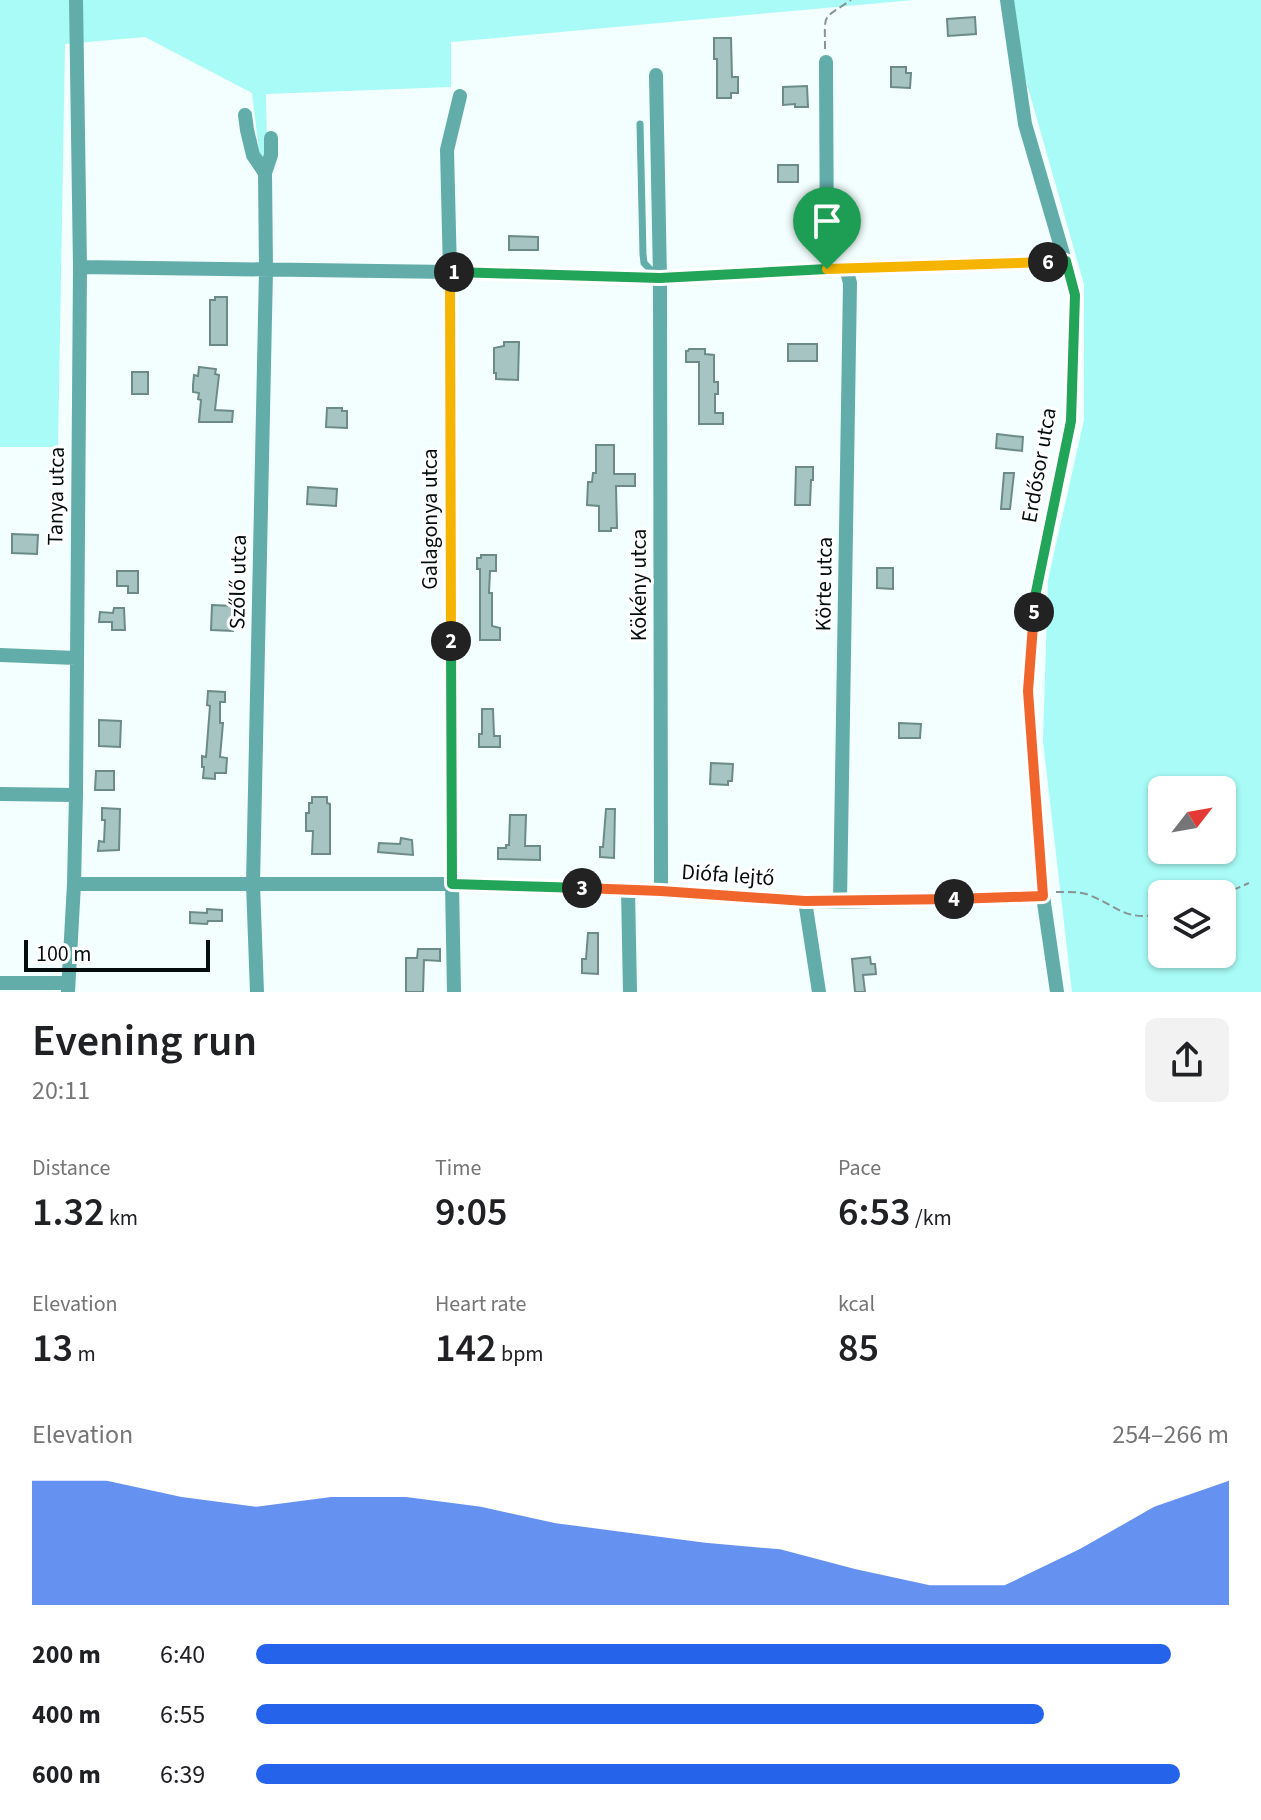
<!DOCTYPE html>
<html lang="en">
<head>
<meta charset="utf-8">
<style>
  :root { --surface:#fff; --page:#f2f2f2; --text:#202124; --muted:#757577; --accent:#2563eb }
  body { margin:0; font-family:"Source Sans 3",sans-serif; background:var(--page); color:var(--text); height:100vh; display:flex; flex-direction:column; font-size:30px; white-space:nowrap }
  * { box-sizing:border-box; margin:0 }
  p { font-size:26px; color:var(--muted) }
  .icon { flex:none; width:44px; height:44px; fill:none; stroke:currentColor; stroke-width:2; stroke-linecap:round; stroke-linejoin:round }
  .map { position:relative; height:992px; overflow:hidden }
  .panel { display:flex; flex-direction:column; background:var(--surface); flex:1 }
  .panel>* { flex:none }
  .needle { width:52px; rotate:59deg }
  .fabs { position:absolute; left:1148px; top:776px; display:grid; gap:16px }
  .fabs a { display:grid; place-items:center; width:88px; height:88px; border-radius:12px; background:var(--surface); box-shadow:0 2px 6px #0004; font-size:40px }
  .scale { position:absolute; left:24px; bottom:20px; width:186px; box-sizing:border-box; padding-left:8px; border:4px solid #040d0d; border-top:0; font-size:22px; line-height:28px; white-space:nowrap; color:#040d0d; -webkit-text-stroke:6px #fff; paint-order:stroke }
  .pin { position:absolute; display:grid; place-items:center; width:68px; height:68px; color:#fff; margin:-82px -34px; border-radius:50% 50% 50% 0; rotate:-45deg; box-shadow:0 0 8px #0007 }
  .pin .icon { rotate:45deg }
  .km { position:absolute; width:40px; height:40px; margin:-20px; border-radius:50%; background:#222; color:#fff; font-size:22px; line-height:40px; text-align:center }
  .round { display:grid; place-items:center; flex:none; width:84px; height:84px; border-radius:12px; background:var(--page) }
  .overview { display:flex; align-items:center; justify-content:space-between; height:136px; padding:0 32px }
  h1 { font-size:44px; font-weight:600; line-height:60px }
  .metrics { display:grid; grid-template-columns:repeat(3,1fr); gap:12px; height:136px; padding:8px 32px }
  .metrics div { display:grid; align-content:center }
  .metrics b { font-size:40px; font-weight:600 }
  .metrics small { font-size:22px; font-weight:400 }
  .metrics p { font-size:22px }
  .chart { height:224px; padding:16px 32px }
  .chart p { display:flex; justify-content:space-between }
  .chart svg { width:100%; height:144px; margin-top:8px; fill:var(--accent); opacity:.7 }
  ul { padding:0 32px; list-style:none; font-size:26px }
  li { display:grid; grid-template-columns:128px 96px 1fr; align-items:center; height:60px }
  li i { height:20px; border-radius:10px; background:var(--accent) }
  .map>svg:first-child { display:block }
  .green { fill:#a8fbf6; fill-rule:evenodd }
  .building { fill:#a5c4c2; stroke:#6c8b88; stroke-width:2 }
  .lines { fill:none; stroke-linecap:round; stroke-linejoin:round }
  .path { stroke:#889393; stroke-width:2; stroke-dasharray:8 4; stroke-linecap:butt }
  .service { stroke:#62ada9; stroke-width:7 }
  .minor { stroke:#62ada9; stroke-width:14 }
  .split-1-casing { stroke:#fff; stroke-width:16 }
  .split-2-casing { stroke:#fff; stroke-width:16 }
  .split-3-casing { stroke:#fff; stroke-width:16 }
  .split-4-casing { stroke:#fff; stroke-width:16 }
  .split-5-casing { stroke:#fff; stroke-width:16 }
  .split-6-casing { stroke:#fff; stroke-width:16 }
  .split-7-casing { stroke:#fff; stroke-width:16 }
  .split-1 { stroke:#22a559; stroke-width:10 }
  .split-2 { stroke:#f5b400; stroke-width:10 }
  .split-3 { stroke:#22a559; stroke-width:10 }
  .split-4 { stroke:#f0652b; stroke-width:10 }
  .split-5 { stroke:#f0652b; stroke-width:10 }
  .split-6 { stroke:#22a559; stroke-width:10 }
  .split-7 { stroke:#f5b400; stroke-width:10 }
  .labels { text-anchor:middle; stroke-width:6; stroke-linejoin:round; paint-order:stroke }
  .street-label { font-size:22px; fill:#040d0d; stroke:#fff }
</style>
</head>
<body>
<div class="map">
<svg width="1261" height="992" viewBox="0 0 1261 992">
  <rect width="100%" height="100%" fill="#f2fffe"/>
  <path class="green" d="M0 0H913L451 42V87L266 94 267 150 263 159 259 150 252 93 145 37 65 44 58 447H0Z
    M1003 0H1261V992H1072L1043 741 1048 580 1084 420V284ZM1162 790H1222V850H1162ZM1162 894H1222V954H1162Z"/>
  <path class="building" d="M975 17 976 34 948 36 947 19Z
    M714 38H731L732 77H738V93H731V98H717V59H714Z
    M891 67H906V73H911L910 88 891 87Z
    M807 86 808 107H795V104L783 105V87Z
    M778 165H798V182H778Z
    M509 236 538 237V250H509Z
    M215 297H227V345H210V300H215Z
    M504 342H519L518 380 496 379V373H494V348L504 346Z
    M788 344H817V361H788Z
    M689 349H705V354L714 355V382H718V394H715V413H723V424H699V362H686V351H688Z
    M199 367 216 369 215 374 219 375 215 410 233 411 232 422H199L201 400 198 399 199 393 193 392V385L194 375 198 376Z
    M132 372H148V394H132Z
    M327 408H342V411H347V428L326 427Z
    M997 434 1023 437 1022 451 996 448Z
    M596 445H614V474H635V486H616L617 528H611V531H599V506L587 505 588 482H592L593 473H596Z
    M796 467H813V480H811L810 505H795Z
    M1004 473H1014L1010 509H1001Z
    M308 487 337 489 336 506 307 504Z
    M12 534 38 535 37 554 12 553Z
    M481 555H496V571H490L489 593H492V626L500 628V640H480V569H477V558H481Z
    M877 568H893V589L877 588Z
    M117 571H138V593H128V586H117Z
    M212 605 234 606 233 631 211 630Z
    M114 608H124L125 630H112V622H99L100 612 113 613Z
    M208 691 225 692V702H220V723H223L220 757 227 758 226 773H215V779L203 778 204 767H202V756L206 757 210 706 207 705Z
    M482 709H493L494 736H500V747H479V734H482Z
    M99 720 121 721 120 747 99 746Z
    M899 723 921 724 920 738H899Z
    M711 763 733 764 732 781H728V785L710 784Z
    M96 771H114V790H95Z
    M312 797H327V803L330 804V854H312L313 831H306V813H309V803H312Z
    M102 808 120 809 119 850 98 851 99 841 104 842 105 820H102Z
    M606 809H615L614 858 600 857V847H603Z
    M510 815H526L525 846H540V860L498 859V848H506V845H509Z
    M401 838 412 840 413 855 378 852 379 843 400 844Z
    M207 909 222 910V921H208L207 924 190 923V912L207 913Z
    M588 933H598V974L582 973V959H586Z
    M418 949H440V961L424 960 423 992H406V958H417Z
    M870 957 871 964H875L876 974 863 975 865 992H855L852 959Z"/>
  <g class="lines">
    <path class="path" d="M825 49C825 11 821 21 851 0
      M1056 892C1067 892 1079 891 1089 895 1121 908 1124 921 1162 914
      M1222 895 1249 883"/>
    <path class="service" d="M640 124 643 254 644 263 655 274"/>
    <path class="minor" d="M1007 0 1025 124 1075 295 1071 421 1036 592 1028 691 1043 896 1057 992
      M826 62 827 269
      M656 75 660 278 661 891
      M245 115 247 130 253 155 265 173 266 270 253 884 257 992
      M265 173 271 155V138
      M80 267 450 272 660 278 846 268 1066 261
      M0 655 76 658
      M0 794 76 795
      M74 884H452L661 891 805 901 840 902 1043 896
      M628 890 630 992
      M805 901 819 992
      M840 902 850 283 846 268
      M0 983H68
      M68 992 74 884 76 795 80 267 76 0
      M454 992 452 884 450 272 447 150 460 96"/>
  </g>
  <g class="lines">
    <g class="split-1-casing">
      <path id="split-1" d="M454 272 660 278 827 269"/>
    </g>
    <g class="split-2-casing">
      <path id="split-2" d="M451 641 450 272H454"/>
    </g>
    <g class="split-3-casing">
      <path id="split-3" d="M451 641 452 884 582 888"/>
    </g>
    <g class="split-4-casing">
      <path id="split-4" d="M582 888 661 891 805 901 954 899"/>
    </g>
    <g class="split-5-casing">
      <path id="split-5" d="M954 899 1043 896 1028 691 1034 612"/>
    </g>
    <g class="split-6-casing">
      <path id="split-6" d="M1034 612 1036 592 1071 421 1075 295 1066 261 1048 262"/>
    </g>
    <g class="split-7-casing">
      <path id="split-7" d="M827 269 1048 262"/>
    </g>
    <use href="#split-1" class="split-1"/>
    <use href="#split-2" class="split-2"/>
    <use href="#split-3" class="split-3"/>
    <use href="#split-4" class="split-4"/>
    <use href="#split-5" class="split-5"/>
    <use href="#split-6" class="split-6"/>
    <use href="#split-7" class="split-7"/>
  </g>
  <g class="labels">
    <g class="street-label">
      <text transform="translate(1038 465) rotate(-80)" y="8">Erdősor utca</text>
      <text transform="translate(55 496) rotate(-89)" y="8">Tanya utca</text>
      <text transform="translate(429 519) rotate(-90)" y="8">Galagonya utca</text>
      <text transform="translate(237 582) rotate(-89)" y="8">Szőlő utca</text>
      <text transform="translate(823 584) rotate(-89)" y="8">Körte utca</text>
      <text transform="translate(638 585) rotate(-90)" y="8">Kökény utca</text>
      <text transform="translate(728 874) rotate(4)" y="8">Diófa lejtő</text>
    </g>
  </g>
</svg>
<div class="fabs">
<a><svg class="needle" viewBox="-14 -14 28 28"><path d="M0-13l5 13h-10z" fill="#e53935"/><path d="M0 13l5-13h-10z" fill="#757577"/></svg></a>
<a><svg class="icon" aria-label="layers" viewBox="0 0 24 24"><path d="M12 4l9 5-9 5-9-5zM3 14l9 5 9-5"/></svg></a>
</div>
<div class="scale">100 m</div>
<div class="pin" style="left:827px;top:269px;background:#1e9e55"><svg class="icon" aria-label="arrive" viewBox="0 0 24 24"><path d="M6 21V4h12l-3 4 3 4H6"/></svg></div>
<b class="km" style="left:454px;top:272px">1</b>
<b class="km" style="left:451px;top:641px">2</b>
<b class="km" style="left:582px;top:888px">3</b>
<b class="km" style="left:954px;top:899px">4</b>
<b class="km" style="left:1034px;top:612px">5</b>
<b class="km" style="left:1048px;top:262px">6</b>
</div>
<section class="panel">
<div class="overview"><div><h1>Evening run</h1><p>20:11</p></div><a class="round"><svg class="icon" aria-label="share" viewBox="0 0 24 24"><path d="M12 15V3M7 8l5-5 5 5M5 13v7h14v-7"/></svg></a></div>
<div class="metrics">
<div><p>Distance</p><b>1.32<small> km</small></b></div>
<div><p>Time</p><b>9:05</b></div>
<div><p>Pace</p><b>6:53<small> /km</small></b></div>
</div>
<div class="metrics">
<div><p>Elevation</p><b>13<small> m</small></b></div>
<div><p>Heart rate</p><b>142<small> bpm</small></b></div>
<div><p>kcal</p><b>85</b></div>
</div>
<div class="chart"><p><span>Elevation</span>254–266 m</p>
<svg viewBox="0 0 160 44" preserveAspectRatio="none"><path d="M0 44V6L10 6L20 11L30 14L40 11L50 11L60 14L70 19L80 22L90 25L100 27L110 33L120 38L130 38L140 27L150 14L160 6V44z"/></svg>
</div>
<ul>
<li><b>200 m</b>6:40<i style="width:94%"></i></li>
<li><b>400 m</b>6:55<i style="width:81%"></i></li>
<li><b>600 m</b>6:39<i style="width:95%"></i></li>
</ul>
</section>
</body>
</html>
